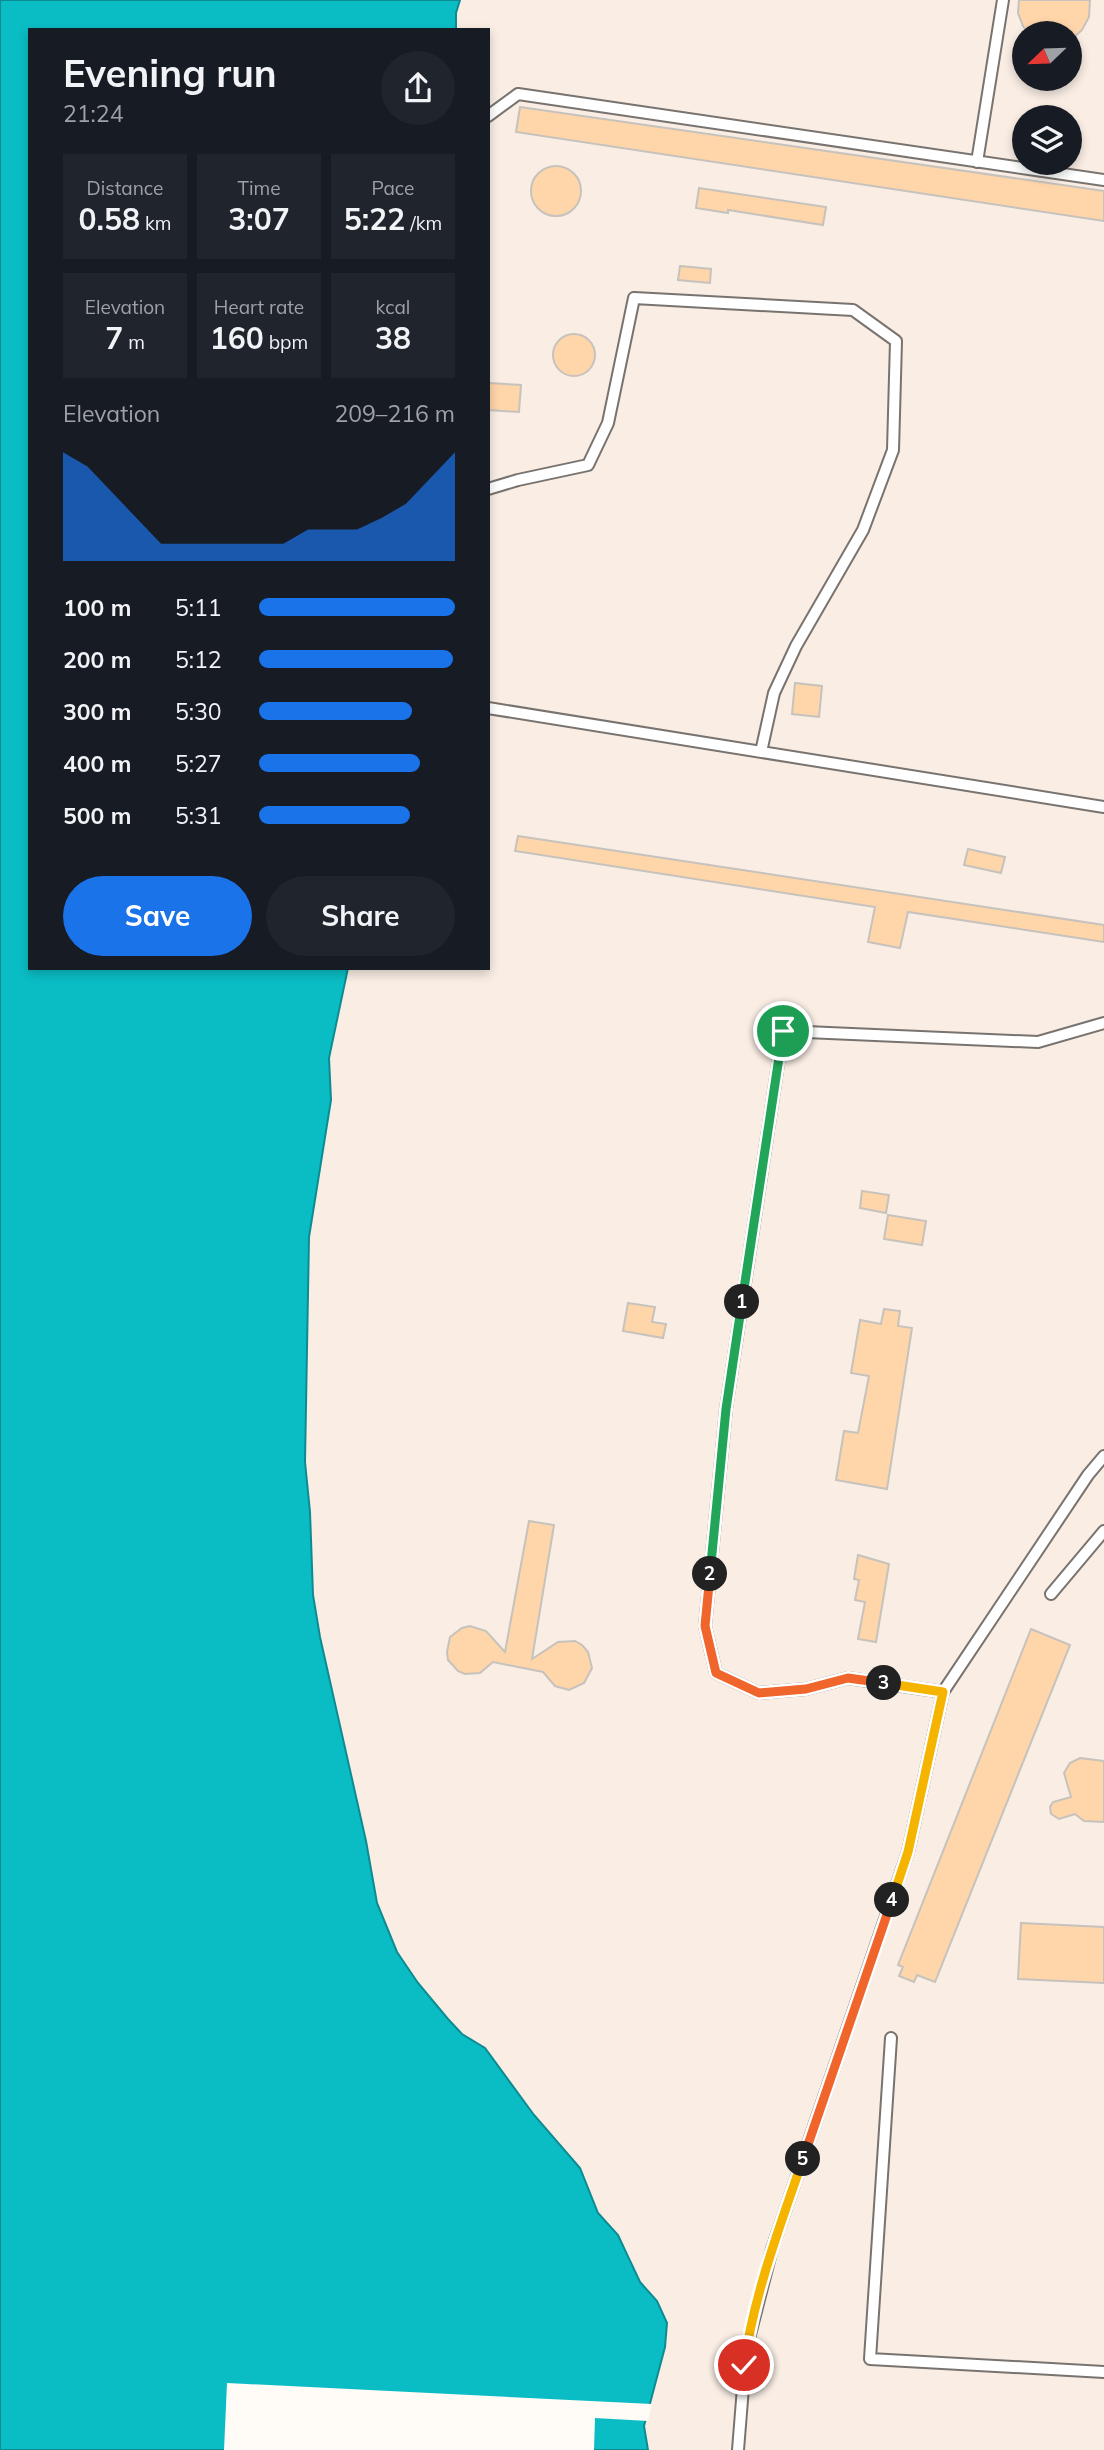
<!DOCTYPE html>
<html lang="en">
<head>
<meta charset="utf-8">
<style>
  :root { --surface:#171b24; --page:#20242c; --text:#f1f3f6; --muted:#9ea1a6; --accent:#1a73e8 }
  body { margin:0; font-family:Mulish,sans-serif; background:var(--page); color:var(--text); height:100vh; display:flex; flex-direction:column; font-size:26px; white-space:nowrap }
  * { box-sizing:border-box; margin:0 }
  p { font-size:23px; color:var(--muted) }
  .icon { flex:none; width:38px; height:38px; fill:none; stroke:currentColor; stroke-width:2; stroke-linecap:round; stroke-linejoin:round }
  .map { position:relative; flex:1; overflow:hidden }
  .sheet { position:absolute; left:28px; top:28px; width:462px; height:942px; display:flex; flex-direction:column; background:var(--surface); border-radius:0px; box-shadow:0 4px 10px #0003 }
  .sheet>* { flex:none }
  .needle { width:46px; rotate:247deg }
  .fabs { position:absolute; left:1012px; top:21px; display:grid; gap:14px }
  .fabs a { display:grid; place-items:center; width:70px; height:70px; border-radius:50%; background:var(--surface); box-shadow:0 4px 10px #0003; font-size:35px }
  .pin { position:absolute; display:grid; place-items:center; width:60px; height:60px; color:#fff; margin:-30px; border:4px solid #fff; border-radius:50%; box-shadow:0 2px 7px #0007 }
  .km { position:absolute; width:35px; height:35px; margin:-18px; border-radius:50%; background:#222; color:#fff; font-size:19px; line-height:35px; text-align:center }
  .round { display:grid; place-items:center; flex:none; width:74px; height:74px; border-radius:37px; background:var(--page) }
  .overview { display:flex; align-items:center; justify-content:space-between; height:119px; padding:0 35px }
  h1 { font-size:38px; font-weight:700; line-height:52px }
  .figures { display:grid; grid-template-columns:repeat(3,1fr); gap:10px; height:119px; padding:7px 35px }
  .figures div { display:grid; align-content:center; border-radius:0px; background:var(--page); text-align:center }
  .figures b { font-size:30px; font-weight:700 }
  .figures small { font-size:19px; font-weight:400 }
  .figures p { font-size:19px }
  .chart { height:196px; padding:14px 35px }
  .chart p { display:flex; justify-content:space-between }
  .chart svg { width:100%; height:126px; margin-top:7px; fill:var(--accent); opacity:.7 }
  .primary-button { display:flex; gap:14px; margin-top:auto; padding:14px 35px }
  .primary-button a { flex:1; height:80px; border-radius:42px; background:var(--accent); color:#fff; font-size:28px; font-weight:700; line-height:80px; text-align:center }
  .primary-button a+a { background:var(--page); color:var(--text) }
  ul { padding:0 35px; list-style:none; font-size:23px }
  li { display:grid; grid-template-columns:112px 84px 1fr; align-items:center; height:52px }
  li i { height:18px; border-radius:9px; background:var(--accent) }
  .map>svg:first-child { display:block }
  .built { fill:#f9ede4; fill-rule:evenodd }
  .water { fill:#0abdc5; stroke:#0e8b90; stroke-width:2 }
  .pier { fill:#fffbf7 }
  .building { fill:#ffd5aa; stroke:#c6c2bd; stroke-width:2 }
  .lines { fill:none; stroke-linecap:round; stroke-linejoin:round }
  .service-casing { stroke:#78736f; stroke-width:14 }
  .service { stroke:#fff; stroke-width:10 }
  .split-1-casing { stroke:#fff; stroke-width:14 }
  .split-2-casing { stroke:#fff; stroke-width:14 }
  .split-3-casing { stroke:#fff; stroke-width:14 }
  .split-4-casing { stroke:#fff; stroke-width:14 }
  .split-5-casing { stroke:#fff; stroke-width:14 }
  .split-6-casing { stroke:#fff; stroke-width:14 }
  .split-1 { stroke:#22a559; stroke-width:9 }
  .split-2 { stroke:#22a559; stroke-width:9 }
  .split-3 { stroke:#f0652b; stroke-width:9 }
  .split-4 { stroke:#f5b400; stroke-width:9 }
  .split-5 { stroke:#f0652b; stroke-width:9 }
  .split-6 { stroke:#f5b400; stroke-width:9 }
</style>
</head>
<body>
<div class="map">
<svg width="1104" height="2450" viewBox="0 0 1104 2450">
  <rect width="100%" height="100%" fill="#fffbf7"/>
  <path class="built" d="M460 0H1104V2450H648L644 2426 650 2399 657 2301 640 2282 627 2250 612 2226 598 2213 580 2168 534 2115 485 2048 462 2034 418 1983 397 1952 377 1903 335 1698 319 1637 313 1595 310 1512 305 1462 309 1237 331 1100 329 1058 348 968H488V30H456V13ZM1024 33H1069V79H1024ZM1024 117H1069V163H1024Z"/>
  <path class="water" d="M0 0H460L456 13V30H30V968H348L329 1058 331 1100 309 1237 305 1462 310 1512 313 1595 320 1637 366 1841 377 1903 397 1952 418 1983 448 2019 462 2034 485 2048 534 2115 580 2168 598 2213 618 2235 640 2282 657 2301 667 2323 665 2347 644 2426 648 2450H0Z"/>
  <path class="pier" d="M227 2383 652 2404 648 2421 595 2418 594 2450H224Z"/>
  <path class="building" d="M1019 0H1090L1089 17 1082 30 1069 42V33H1028L1023 26 1018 13Z
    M520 107 1104 191V221L516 132Z
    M531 191a25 25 0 1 1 50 0a25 25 0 1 1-50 0Z
    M699 188 826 207 823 225 728 210V213L696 208Z
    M680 266 711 269 710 283 678 280Z
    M553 355a21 21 0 1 1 42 0a21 21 0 1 1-42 0Z
    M489 383 521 385 519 412 488 410Z
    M795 683 822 686 819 717 792 714Z
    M518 836 1104 925V942L908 912 900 948 868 942 875 907 515 851Z
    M968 849 1005 857 1001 873 964 865Z
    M862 1191 889 1195 886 1213 860 1208Z
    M888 1215 926 1221 922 1245 884 1239Z
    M628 1303 655 1307 652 1322 666 1324 663 1338 623 1331Z
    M884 1309 900 1311 898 1326 912 1328 887 1489 836 1480 844 1431 858 1433 869 1376 851 1373 860 1320 881 1324Z
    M529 1521 554 1525 532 1659 558 1642 575 1641 582 1645 588 1652 592 1668 584 1683 569 1690 555 1686 543 1672 493 1662 480 1673 465 1674 458 1671 448 1660 447 1652 450 1637 462 1628 470 1626 486 1631 505 1652Z
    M858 1555 889 1564 876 1642 858 1639 865 1602 855 1600 859 1580 854 1579Z
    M1031 1629 1070 1645 935 1982 917 1975 914 1982 899 1976 903 1967 898 1965Z
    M1080 1758 1104 1761V1822L1084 1821 1075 1814 1059 1819 1051 1814 1050 1807 1053 1802 1071 1797 1064 1773 1070 1763Z
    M1021 1923 1104 1927V1983L1018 1979Z"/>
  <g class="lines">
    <g class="service-casing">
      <path id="service" d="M488 116 518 94 1104 180
        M977 162 1003 0
        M488 489 518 480 588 465 608 423 634 298 853 310 896 341 893 450 863 530 796 646 774 693 761 752
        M488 708 1104 807
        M1104 1023 1038 1042 783 1031 726 1409 705 1626 716 1673 759 1693 806 1689 848 1678 943 1692 1088 1475 1104 1456
        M1051 1594 1104 1531
        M891 2038 870 2359 1104 2372
        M738 2450 746 2350 772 2249 908 1852 943 1692"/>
    </g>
    <use href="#service" class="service"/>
  </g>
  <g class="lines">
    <g class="split-1-casing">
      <path id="split-1" d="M742 1302 783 1031"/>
    </g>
    <g class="split-2-casing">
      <path id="split-2" d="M710 1574 726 1409 742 1302"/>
    </g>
    <g class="split-3-casing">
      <path id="split-3" d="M710 1574 705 1626 716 1673 759 1693 806 1689 848 1678 884 1683"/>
    </g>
    <g class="split-4-casing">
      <path id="split-4" d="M884 1683 943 1692 908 1852 892 1900"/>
    </g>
    <g class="split-5-casing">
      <path id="split-5" d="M803 2159 892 1900"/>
    </g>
    <g class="split-6-casing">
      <path id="split-6" d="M744 2365C754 2294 780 2226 803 2159"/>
    </g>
    <use href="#split-1" class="split-1"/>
    <use href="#split-2" class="split-2"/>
    <use href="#split-3" class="split-3"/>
    <use href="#split-4" class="split-4"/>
    <use href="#split-5" class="split-5"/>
    <use href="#split-6" class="split-6"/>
  </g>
</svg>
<div class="fabs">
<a><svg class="needle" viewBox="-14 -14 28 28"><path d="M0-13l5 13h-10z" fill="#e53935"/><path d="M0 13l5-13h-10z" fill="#9ea1a6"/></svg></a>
<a><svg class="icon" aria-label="layers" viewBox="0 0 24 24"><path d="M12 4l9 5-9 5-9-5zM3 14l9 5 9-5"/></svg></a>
</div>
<div class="pin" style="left:783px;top:1031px;background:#1e9e55"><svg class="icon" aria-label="arrive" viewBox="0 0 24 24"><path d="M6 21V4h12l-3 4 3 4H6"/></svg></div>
<div class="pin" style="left:744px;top:2365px;background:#d93025"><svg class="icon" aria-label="check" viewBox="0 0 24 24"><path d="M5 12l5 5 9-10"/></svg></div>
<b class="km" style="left:742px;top:1302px">1</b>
<b class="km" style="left:710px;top:1574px">2</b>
<b class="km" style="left:884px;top:1683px">3</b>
<b class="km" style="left:892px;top:1900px">4</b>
<b class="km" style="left:803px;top:2159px">5</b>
<section class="sheet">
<div class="overview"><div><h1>Evening run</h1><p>21:24</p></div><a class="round"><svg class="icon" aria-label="share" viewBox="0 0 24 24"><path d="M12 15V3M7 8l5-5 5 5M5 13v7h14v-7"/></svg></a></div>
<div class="figures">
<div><p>Distance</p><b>0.58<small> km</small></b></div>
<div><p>Time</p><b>3:07</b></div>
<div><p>Pace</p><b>5:22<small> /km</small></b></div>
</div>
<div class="figures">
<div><p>Elevation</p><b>7<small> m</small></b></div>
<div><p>Heart rate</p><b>160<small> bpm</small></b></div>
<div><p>kcal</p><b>38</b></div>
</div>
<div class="chart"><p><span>Elevation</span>209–216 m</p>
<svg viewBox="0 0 160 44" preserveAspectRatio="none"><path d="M0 44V6L10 11L20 20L30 29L40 38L50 38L60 38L70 38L80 38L90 38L100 33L110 33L120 33L130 29L140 24L150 15L160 6V44z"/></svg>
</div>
<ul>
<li><b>100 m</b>5:11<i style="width:100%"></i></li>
<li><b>200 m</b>5:12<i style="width:99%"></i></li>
<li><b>300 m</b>5:30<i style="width:78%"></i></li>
<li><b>400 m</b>5:27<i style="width:82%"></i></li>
<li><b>500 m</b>5:31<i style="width:77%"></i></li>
</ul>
<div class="primary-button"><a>Save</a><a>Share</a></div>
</section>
</div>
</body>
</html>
